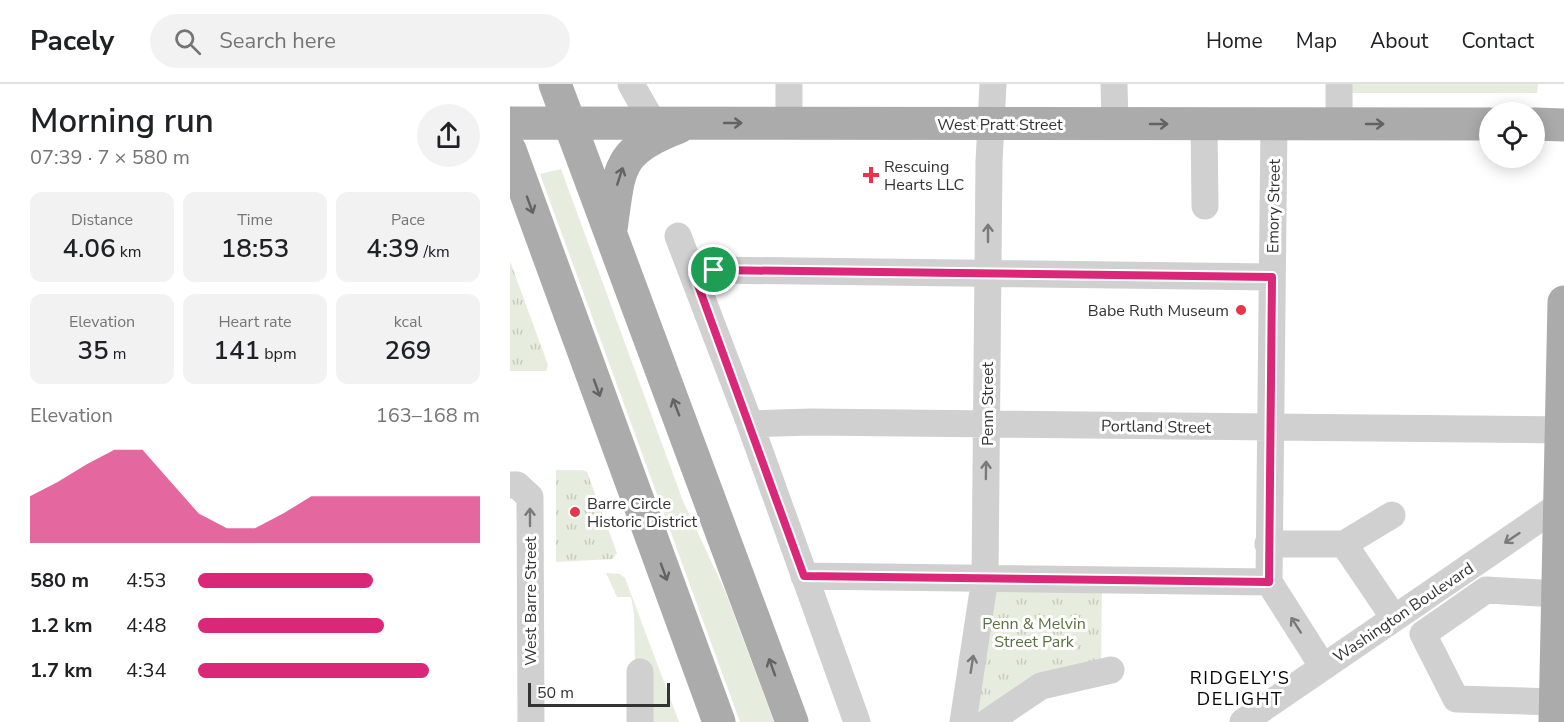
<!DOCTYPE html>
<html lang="en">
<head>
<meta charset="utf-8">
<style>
  :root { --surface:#fff; --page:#f2f2f2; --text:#202124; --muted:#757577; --line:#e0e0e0; --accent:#db2777 }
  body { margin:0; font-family:"Nunito Sans",sans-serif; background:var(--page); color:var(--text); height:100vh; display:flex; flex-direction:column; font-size:22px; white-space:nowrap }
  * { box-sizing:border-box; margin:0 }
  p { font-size:20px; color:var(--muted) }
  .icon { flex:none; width:33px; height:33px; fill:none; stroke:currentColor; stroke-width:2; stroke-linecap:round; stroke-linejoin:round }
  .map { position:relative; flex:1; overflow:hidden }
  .side { display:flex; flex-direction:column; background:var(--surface); width:510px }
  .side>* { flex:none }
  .buttons { position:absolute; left:969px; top:18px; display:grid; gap:12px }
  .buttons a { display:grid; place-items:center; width:66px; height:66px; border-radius:50%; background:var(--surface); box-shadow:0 3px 15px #0003; font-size:30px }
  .scale { position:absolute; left:18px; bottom:15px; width:142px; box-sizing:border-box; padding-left:6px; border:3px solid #333; border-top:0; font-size:16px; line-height:21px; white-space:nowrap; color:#333; -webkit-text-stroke:4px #fff; paint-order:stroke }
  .pin { position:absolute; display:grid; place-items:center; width:51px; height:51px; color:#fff; margin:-26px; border:3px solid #fff; border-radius:50%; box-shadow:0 2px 6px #0007 }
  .round { display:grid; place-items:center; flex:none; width:63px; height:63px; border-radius:32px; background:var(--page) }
  .head { display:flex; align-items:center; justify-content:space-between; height:102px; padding:0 30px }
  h1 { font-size:33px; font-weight:600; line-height:45px }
  .figures { display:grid; grid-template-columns:repeat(3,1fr); gap:9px; height:102px; padding:6px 30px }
  .figures div { display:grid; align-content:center; border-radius:12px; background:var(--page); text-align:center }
  .figures b { font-size:26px; font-weight:600 }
  .figures small { font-size:16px; font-weight:400 }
  .figures p { font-size:16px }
  .chart { height:168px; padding:12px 30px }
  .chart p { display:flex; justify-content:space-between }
  .chart svg { width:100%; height:108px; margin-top:6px; fill:var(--accent); opacity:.7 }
  ul { padding:0 30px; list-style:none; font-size:20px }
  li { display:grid; grid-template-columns:96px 72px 1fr; align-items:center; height:45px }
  li i { height:15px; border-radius:8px; background:var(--accent) }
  header { display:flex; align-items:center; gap:36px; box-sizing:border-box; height:84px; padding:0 30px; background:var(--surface); border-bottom:2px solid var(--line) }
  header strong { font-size:28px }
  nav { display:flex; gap:33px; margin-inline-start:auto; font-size:21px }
  .search { width:420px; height:54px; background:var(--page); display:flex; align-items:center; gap:15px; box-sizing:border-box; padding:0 21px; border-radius:33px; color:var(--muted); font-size:22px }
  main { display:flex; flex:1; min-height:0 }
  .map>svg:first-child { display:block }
  .green { fill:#e6ecde }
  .park { fill:url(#park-tufts) }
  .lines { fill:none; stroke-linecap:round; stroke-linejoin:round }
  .minor { stroke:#d0d0d0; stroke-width:27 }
  .major { stroke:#ababab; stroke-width:33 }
  .oneway { stroke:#636363 }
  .oneway2 { stroke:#7a7a7a }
  .route-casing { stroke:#fff; stroke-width:12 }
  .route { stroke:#db2777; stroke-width:8 }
  .poi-dot { fill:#e9354b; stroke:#fff; stroke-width:2 }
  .labels { text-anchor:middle; stroke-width:6; stroke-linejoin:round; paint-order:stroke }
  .street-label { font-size:16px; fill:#333; stroke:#fff }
  .poi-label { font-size:16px; fill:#333; stroke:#fff; text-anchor:start }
  .park-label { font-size:16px; fill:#58703e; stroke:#fff }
  .neighbourhood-label { font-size:18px; letter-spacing:1.5px; fill:#000; stroke:#fff }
</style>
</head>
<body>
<header>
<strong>Pacely</strong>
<div class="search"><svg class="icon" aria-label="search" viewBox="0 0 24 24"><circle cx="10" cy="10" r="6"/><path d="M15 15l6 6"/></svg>Search here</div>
<nav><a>Home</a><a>Map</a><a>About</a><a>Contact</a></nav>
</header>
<main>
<section class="side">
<div class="head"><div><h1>Morning run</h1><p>07:39 · 7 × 580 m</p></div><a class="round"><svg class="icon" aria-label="share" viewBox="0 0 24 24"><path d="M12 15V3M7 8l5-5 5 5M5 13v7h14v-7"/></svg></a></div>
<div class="figures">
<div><p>Distance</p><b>4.06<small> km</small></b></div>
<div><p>Time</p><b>18:53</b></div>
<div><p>Pace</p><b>4:39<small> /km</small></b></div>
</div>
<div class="figures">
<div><p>Elevation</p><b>35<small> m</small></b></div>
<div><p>Heart rate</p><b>141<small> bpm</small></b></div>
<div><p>kcal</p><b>269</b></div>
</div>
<div class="chart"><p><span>Elevation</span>163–168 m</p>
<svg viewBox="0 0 160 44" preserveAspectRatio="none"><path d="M0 44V25L10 19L20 12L30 6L40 6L50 19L60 32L70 38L80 38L90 32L100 25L110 25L120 25L130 25L140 25L150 25L160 25V44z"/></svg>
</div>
<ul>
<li><b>580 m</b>4:53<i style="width:62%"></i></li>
<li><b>1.2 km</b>4:48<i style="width:66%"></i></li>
<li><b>1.7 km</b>4:34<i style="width:82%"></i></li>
</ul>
</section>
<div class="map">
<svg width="1054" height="638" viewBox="0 0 1054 638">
  <defs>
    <pattern id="park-tufts" width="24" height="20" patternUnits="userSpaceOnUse" patternTransform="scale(1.5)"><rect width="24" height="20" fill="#e6ecde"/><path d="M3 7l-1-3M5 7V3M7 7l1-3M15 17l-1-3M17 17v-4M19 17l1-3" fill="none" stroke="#c6cbbf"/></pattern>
  </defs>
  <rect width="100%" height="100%" fill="#fff"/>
  <path class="green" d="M842 0H1028L1027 9H842Z
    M51 85 173 417 215 507 264 638H230L30 90Z
    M96 489 110 490 115 494 169 638H141L125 576 124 529 121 513H107Z"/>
  <path class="park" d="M0 177 38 281 36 287H0Z
    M46 386H73L77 388 107 469 103 475 46 478Z
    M592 501 591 582 469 636 463 629 487 502Z"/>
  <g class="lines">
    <path class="minor" d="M121 0 143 39
      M279 0V40
      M604 0 605 40
      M829 0V40
      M694 40 695 122
      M764 40 759 498 813 583
      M168 152 240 340 347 638
      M184 190 204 186 762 193
      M240 340 301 338 1052 346
      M0 401H7L20 413 21 638
      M882 431 834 460 884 534
      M758 460H834
      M294 492 759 498
      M1046 618 946 615 913 550 976 506 1048 510
      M130 638V588
      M453 638 475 494 479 78 483 0
      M478 638 531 602 601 586
      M733 638 1054 418"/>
    <path class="major" d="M45 0 282 638
      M0 39 980 40
      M1024 40 1054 41
      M0 66 209 638
      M101 145C110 83 106 67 169 43
      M1045 638 1054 218"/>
  </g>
  <defs><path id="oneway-shaft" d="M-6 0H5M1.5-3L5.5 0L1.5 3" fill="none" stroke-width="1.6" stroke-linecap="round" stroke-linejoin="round" transform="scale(1.5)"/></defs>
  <g class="oneway">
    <use href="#oneway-shaft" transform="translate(223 39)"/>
    <use href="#oneway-shaft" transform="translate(649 40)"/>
    <use href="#oneway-shaft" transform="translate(865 40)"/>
    <use href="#oneway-shaft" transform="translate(110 92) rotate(-72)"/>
    <use href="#oneway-shaft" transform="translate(20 121) rotate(70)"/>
    <use href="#oneway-shaft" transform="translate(87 304) rotate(70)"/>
    <use href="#oneway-shaft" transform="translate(166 323) rotate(-111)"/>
    <use href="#oneway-shaft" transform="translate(154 488) rotate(70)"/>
    <use href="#oneway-shaft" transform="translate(262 583) rotate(-110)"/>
  </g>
  <g class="oneway2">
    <use href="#oneway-shaft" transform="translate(478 149) rotate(-90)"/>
    <use href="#oneway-shaft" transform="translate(476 386) rotate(-89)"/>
    <use href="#oneway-shaft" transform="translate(20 433) rotate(-90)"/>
    <use href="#oneway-shaft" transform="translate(1002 454) rotate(146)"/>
    <use href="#oneway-shaft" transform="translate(786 541) rotate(-123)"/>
    <use href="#oneway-shaft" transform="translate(462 580) rotate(-81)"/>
  </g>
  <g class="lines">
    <g class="route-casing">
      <path id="route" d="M204 186 762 193 759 498 294 492 184 190Z"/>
    </g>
    <use href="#route" class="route"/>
  </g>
  <g class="poi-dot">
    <path d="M358 82h6v6h6v6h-6v6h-6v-6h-6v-6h6z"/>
    <circle cx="731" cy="226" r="6"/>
    <circle cx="65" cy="428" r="6"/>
  </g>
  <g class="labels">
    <g class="street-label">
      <text x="490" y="46">West Pratt Street</text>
      <text transform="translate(763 122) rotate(-89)" y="6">Emory Street</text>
      <text transform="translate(477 320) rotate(-90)" y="6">Penn Street</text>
      <text transform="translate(646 342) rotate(1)" y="6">Portland Street</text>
      <text transform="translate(20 517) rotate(-90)" y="6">West Barre Street</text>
      <text transform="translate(893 528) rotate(-34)" y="6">Washington Boulevard</text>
    </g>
    <g class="poi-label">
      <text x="374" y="88">Rescuing<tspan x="374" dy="18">Hearts LLC</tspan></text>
      <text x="719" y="232" text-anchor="end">Babe Ruth Museum</text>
      <text x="77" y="425">Barre Circle<tspan x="77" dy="18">Historic District</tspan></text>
    </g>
    <g class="park-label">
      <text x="524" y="545">Penn &amp; Melvin<tspan x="524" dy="18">Street Park</tspan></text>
    </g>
    <g class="neighbourhood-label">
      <text x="730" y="600">RIDGELY'S<tspan x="730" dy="21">DELIGHT</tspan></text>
    </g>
  </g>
</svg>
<div class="buttons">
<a><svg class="icon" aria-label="locate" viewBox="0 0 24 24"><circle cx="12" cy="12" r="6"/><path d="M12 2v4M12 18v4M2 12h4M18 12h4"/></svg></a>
</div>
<div class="scale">50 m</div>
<div class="pin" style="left:204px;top:186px;background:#1e9e55"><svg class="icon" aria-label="arrive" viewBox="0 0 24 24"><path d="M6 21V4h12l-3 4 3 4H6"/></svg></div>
</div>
</main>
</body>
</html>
